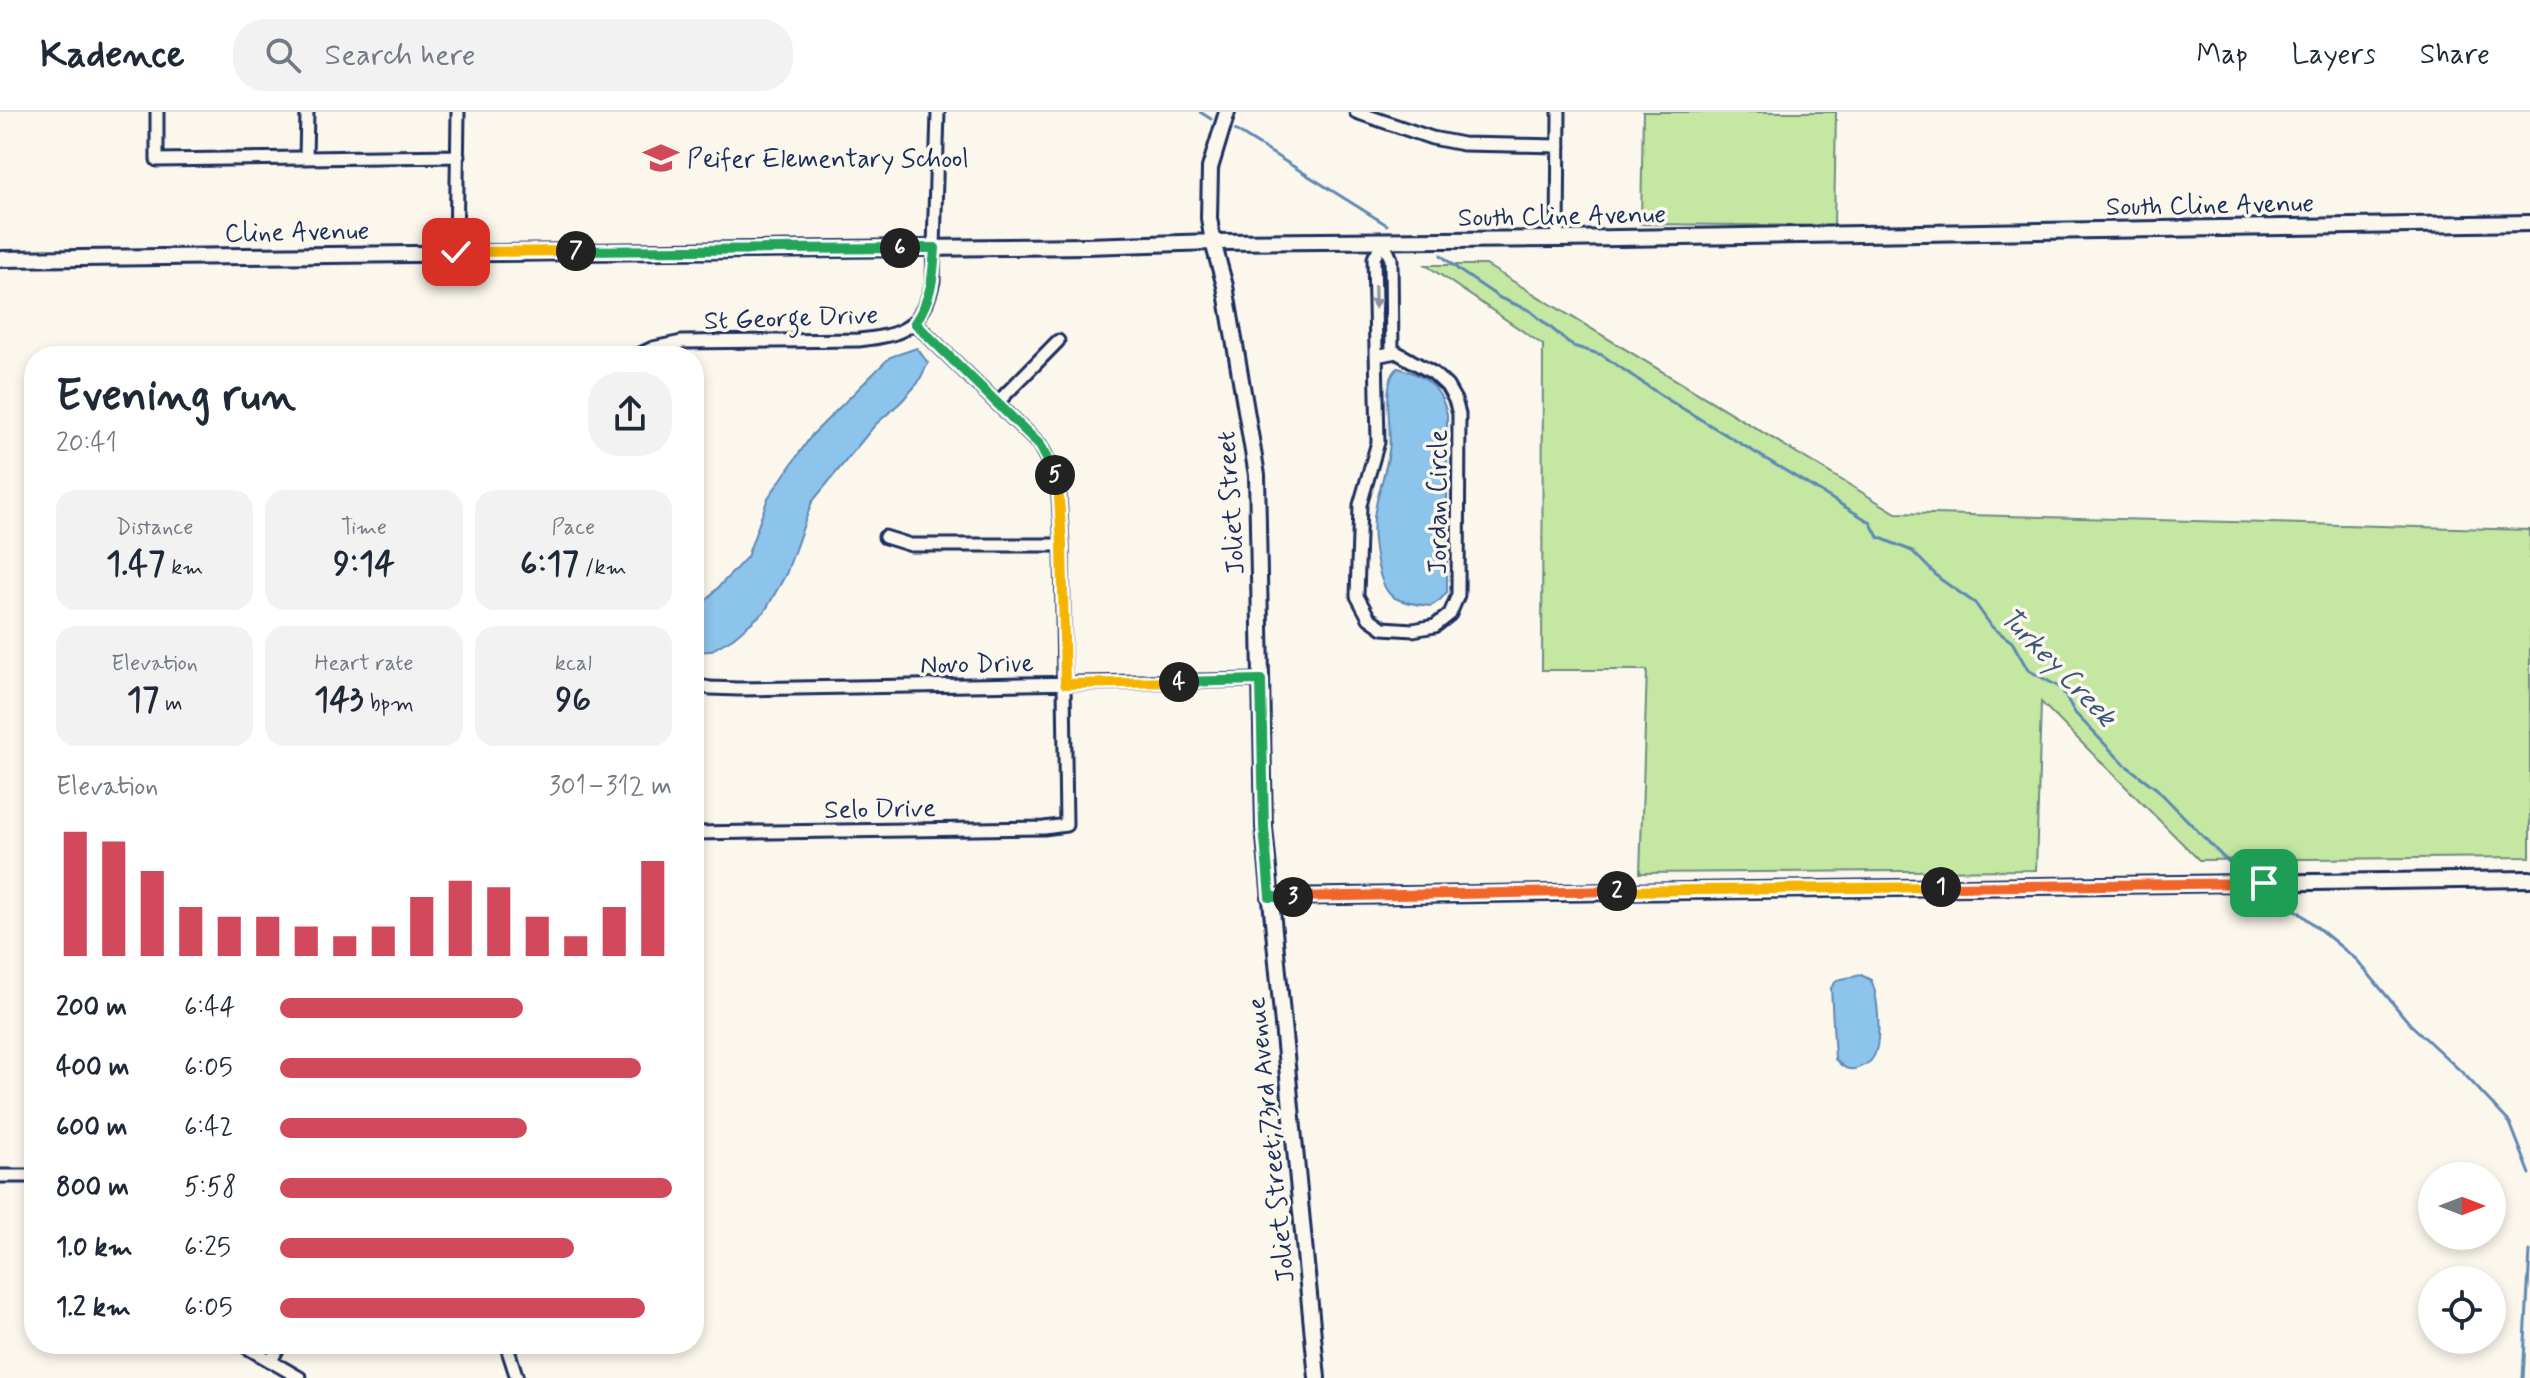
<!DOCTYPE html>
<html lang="en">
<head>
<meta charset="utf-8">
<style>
  :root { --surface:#fff; --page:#f2f2f3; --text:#1f2937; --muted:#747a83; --line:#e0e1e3; --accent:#d1495b }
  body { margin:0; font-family:Mynerve,sans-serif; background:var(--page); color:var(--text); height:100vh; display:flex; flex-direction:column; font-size:30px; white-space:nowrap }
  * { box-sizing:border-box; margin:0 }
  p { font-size:26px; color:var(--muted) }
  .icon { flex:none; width:44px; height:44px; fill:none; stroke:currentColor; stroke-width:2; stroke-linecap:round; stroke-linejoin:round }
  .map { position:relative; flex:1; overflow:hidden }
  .sheet { position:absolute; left:24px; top:234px; width:680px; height:1008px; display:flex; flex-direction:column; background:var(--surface); border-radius:32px; box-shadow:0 4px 12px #0003 }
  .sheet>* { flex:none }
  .needle { width:52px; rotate:90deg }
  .fabs { position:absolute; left:2418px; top:1050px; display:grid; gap:16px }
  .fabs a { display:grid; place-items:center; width:88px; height:88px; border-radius:50%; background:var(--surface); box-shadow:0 4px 12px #0003; font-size:40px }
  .pin { position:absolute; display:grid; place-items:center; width:68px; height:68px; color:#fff; margin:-34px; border-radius:16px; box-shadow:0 4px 12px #0006 }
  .km { position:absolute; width:40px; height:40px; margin:-20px; border-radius:50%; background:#222; color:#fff; font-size:22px; line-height:40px; text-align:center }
  .round { display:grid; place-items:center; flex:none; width:84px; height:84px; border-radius:32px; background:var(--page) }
  .summary { display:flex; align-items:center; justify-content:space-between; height:136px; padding:0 32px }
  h1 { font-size:44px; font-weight:700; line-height:60px }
  .metrics { display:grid; grid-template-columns:repeat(3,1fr); gap:12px; height:136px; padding:8px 32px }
  .metrics div { display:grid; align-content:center; border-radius:20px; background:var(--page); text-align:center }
  .metrics b { font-size:34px; font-weight:700 }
  .metrics small { font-size:22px; font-weight:400 }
  .metrics p { font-size:22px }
  .chart { height:224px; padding:16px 32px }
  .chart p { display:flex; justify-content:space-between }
  .chart svg { width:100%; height:144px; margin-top:8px; stroke:var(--accent); stroke-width:6 }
  ul { padding:0 32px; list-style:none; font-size:26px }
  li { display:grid; grid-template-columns:128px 96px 1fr; align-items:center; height:60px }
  li i { height:20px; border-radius:10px; background:var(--accent) }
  header { display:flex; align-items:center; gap:48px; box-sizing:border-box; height:112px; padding:0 40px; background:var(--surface); border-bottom:2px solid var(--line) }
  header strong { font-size:38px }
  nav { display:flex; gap:44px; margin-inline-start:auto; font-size:28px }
  .search { width:560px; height:72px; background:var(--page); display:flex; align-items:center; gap:20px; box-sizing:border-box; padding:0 28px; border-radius:32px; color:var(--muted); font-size:30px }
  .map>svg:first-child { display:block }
  .green { fill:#c4e7a1; stroke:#708b80; stroke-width:2 }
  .water { fill:#8dc4eb; stroke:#5f88b3; stroke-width:2 }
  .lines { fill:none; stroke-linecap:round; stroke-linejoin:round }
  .stream { stroke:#5f88b3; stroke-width:3 }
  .minor-casing { stroke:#1b2f5e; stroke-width:17 }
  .tertiary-casing { stroke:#1b2f5e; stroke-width:20 }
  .minor { stroke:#fbf7ec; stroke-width:11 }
  .tertiary { stroke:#fbf7ec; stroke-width:14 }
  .oneway { fill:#8b93a5 }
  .split-1-casing { stroke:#fff; stroke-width:16 }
  .split-2-casing { stroke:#fff; stroke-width:16 }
  .split-3-casing { stroke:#fff; stroke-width:16 }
  .split-4-casing { stroke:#fff; stroke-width:16 }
  .split-5-casing { stroke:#fff; stroke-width:16 }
  .split-6-casing { stroke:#fff; stroke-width:16 }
  .split-7-casing { stroke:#fff; stroke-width:16 }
  .split-8-casing { stroke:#fff; stroke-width:16 }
  .split-1 { stroke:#f0652b; stroke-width:10 }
  .split-2 { stroke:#f5b400; stroke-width:10 }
  .split-3 { stroke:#f0652b; stroke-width:10 }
  .split-4 { stroke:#22a559; stroke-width:10 }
  .split-5 { stroke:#f5b400; stroke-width:10 }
  .split-6 { stroke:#22a559; stroke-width:10 }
  .split-7 { stroke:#22a559; stroke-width:10 }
  .split-8 { stroke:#f5b400; stroke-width:10 }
  .labels { text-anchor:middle; stroke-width:7; stroke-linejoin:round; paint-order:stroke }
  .poi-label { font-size:26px; fill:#1b2f5e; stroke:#fbf7ec; text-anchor:start }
  .street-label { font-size:26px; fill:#1b2f5e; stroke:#fbf7ec }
  .water-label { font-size:28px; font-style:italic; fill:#385481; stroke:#fbf7ec }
</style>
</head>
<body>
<header>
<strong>Kadence</strong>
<div class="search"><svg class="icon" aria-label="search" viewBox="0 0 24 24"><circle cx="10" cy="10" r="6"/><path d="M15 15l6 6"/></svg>Search here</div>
<nav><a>Map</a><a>Layers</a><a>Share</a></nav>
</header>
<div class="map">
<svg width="2530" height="1266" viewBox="0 0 2530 1266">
  <rect width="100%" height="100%" fill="#fbf7ec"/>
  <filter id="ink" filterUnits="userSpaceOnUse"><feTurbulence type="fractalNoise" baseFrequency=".0125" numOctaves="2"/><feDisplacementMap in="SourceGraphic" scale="16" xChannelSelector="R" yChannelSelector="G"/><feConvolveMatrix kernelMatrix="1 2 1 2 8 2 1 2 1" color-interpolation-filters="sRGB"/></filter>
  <g filter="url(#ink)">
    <path class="green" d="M1643 0H1836L1834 114 1641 112Z
      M1426 153H1486L1896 401 2530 418V745L2199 748 2041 590 2036 758 1640 761 1647 558H1542L1543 233Z"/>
    <path class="water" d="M917 236 928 251 918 271 901 290 875 313 812 390 786 462 765 499 733 526 710 539 694 540V501L747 445 768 386 812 323 890 245Z
      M1398 256C1426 263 1440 274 1447 302V480L1440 488 1431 494C1420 493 1405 491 1395 486 1377 478 1372 424 1374 406 1376 383 1386 362 1389 339 1393 317 1380 270 1398 256Z
      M1861 863 1871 868C1878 883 1883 933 1872 947 1870 950 1865 953 1862 954 1850 961 1843 956 1835 947L1831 876 1837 868Z"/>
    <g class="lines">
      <path class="stream" d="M1200 0 1211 7
        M1235 18 1387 113
        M1441 143 1460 159 1500 186 1529 198 1573 234 1602 243 1662 284 1870 410 1878 425 1912 439 1940 467 1975 491 1992 515 2012 530 2028 558 2061 576 2075 601 2124 652 2157 677 2223 745 2249 766
        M2260 776 2272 788 2296 798 2357 848 2410 912 2466 964 2510 1011 2530 1062
        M2523 1266 2530 1139"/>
      <g class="minor-casing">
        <path id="minor" d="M157 0V48L458 44
          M1356 0 1432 26 1463 32 1559 34
          M306 46 307 0
          M1558 127 1559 0
          M1383 129 1391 147 1392 241
          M456 140 458 0
          M636 244 653 236 682 230 859 228C904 223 922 216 933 169L938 0
          M1376 244 1396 240 1433 261 1447 274 1455 288 1459 302 1458 483 1450 502 1435 514 1413 518 1383 516 1369 506 1357 484 1360 393 1378 330 1374 146 1383 129
          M998 290 1058 229
          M885 425 911 433H1062
          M694 573 710 576 738 577 1261 568
          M694 721 1044 716 1066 713 1062 433 1058 369 1040 333 915 211
          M0 1064H34
          M241 1232 300 1266
          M506 1232 517 1266
          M271 1249 280 1232"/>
      </g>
      <g class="tertiary-casing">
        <path id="tertiary" d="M1227 0 1210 56 1209 106 1213 130 1225 174 1257 363 1264 715 1317 1266
          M0 147 1086 134 1213 130 1558 127 2530 111
          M1270 785 2530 767"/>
      </g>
      <use href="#minor" class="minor"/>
      <use href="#tertiary" class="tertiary"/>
    </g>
    <defs><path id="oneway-solid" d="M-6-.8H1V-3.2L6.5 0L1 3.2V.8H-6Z" transform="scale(2)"/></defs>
    <use class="oneway" href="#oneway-solid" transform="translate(1375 185) rotate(89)"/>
  </g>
  <g class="lines" filter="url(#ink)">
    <g class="split-1-casing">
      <path id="split-1" d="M1941 775 2264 771"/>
    </g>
    <g class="split-2-casing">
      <path id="split-2" d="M1617 779 1941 775"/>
    </g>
    <g class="split-3-casing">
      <path id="split-3" d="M1293 785 1617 779"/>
    </g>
    <g class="split-4-casing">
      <path id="split-4" d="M1179 570 1261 568 1264 715 1270 785H1293"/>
    </g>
    <g class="split-5-casing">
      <path id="split-5" d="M1055 363 1058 369 1062 433 1065 572 1179 570"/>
    </g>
    <g class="split-6-casing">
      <path id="split-6" d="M900 136H935C933 166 932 185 915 211L1040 333 1055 363"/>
    </g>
    <g class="split-7-casing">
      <path id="split-7" d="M576 139 900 136"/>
    </g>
    <g class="split-8-casing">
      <path id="split-8" d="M456 140 576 139"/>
    </g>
    <use href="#split-1" class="split-1"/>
    <use href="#split-2" class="split-2"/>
    <use href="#split-3" class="split-3"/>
    <use href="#split-4" class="split-4"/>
    <use href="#split-5" class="split-5"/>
    <use href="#split-6" class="split-6"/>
    <use href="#split-7" class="split-7"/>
    <use href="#split-8" class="split-8"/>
  </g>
  <defs>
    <g id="school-bare" transform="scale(2.76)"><path d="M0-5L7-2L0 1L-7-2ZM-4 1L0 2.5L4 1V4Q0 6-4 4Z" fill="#d1495b" stroke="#fbf7ec" stroke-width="2.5" paint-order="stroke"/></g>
  </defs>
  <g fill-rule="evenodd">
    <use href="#school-bare" x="661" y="46"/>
  </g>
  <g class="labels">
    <g class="poi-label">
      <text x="687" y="55">Peifer Elementary School</text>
    </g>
    <g class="street-label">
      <text transform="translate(2210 92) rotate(-1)" y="9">South Cline Avenue</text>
      <text transform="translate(1562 103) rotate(-1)" y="9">South Cline Avenue</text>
      <text transform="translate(297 119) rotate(-1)" y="9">Cline Avenue</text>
      <text transform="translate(791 205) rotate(-2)" y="9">St George Drive</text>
      <text transform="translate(1437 390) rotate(-90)" y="9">Jordan Circle</text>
      <text transform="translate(1230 391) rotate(-94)" y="9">Joliet Street</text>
      <text transform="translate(977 551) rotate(-1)" y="9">Novo Drive</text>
      <text transform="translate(880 696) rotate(-1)" y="9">Selo Drive</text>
      <text transform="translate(1270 1028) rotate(-96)" y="9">Joliet Street;73rd Avenue</text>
    </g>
    <g class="water-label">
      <text transform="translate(2059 554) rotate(46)" y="10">Turkey Creek</text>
    </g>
  </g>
</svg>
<div class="fabs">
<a><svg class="needle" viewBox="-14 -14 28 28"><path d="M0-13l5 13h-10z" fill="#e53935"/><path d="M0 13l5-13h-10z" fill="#747a83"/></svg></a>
<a><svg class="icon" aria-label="locate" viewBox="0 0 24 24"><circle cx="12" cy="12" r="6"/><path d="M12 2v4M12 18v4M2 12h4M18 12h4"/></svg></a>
</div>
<div class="pin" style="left:2264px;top:771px;background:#1e9e55"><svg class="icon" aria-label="arrive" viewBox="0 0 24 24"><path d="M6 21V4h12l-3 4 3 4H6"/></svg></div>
<div class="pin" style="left:456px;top:140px;background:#d93025"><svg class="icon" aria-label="check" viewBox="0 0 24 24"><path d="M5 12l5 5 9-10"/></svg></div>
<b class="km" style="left:1941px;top:775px">1</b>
<b class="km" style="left:1617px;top:779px">2</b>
<b class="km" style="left:1293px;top:785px">3</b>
<b class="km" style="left:1179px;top:570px">4</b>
<b class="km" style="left:1055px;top:363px">5</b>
<b class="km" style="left:900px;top:136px">6</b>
<b class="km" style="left:576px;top:139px">7</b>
<section class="sheet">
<div class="summary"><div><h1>Evening run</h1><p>20:41</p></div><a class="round"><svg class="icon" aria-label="share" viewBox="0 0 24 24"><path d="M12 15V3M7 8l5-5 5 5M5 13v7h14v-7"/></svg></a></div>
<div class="metrics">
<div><p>Distance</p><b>1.47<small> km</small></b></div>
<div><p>Time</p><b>9:14</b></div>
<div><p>Pace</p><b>6:17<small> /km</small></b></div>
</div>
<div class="metrics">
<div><p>Elevation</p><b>17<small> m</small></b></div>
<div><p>Heart rate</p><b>143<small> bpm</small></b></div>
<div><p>kcal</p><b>96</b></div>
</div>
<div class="chart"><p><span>Elevation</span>301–312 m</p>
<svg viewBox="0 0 160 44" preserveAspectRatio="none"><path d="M5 44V6M15 44V9M25 44V18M35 44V29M45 44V32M55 44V32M65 44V35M75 44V38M85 44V35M95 44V26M105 44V21M115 44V23M125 44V32M135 44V38M145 44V29M155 44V15"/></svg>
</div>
<ul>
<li><b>200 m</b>6:44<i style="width:62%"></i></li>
<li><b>400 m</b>6:05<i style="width:92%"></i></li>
<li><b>600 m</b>6:42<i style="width:63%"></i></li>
<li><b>800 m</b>5:58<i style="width:100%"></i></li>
<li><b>1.0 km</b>6:25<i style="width:75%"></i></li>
<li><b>1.2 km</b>6:05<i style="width:93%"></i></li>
</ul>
</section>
</div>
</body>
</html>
